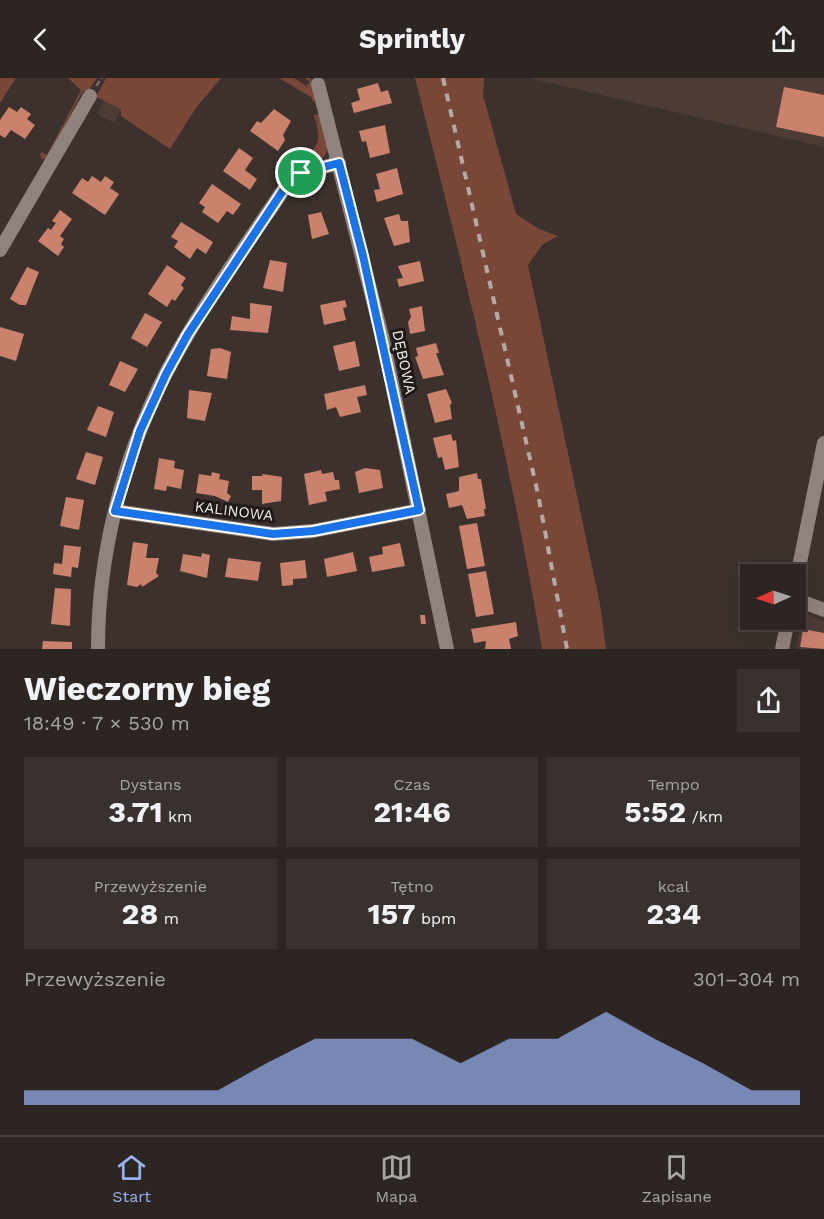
<!DOCTYPE html>
<html lang="pl">
<head>
<meta charset="utf-8">
<style>
  :root { --surface:#2d2522; --page:#39312f; --text:#f1f3f6; --muted:#a7a5a5; --line:#484240; --accent:#95b2f1 }
  body { margin:0; font-family:"Work Sans",sans-serif; background:var(--page); color:var(--text); height:100vh; display:flex; flex-direction:column; font-size:22px; white-space:nowrap }
  * { box-sizing:border-box; margin:0 }
  p { font-size:20px; color:var(--muted) }
  .icon { flex:none; width:33px; height:33px; fill:none; stroke:currentColor; stroke-width:2; stroke-linecap:round; stroke-linejoin:round }
  .map { position:relative; height:571px; overflow:hidden }
  .details { display:flex; flex-direction:column; background:var(--surface); flex:1 }
  .details>* { flex:none }
  .needle { width:39px; rotate:267deg }
  .controls { position:absolute; left:740px; top:486px; display:grid; gap:12px }
  .controls a { display:grid; place-items:center; width:66px; height:66px; border-radius:0px; background:var(--surface); box-shadow:0 6px 24px #0002,0 0 0 2px var(--line); font-size:30px }
  .pin { position:absolute; display:grid; place-items:center; width:51px; height:51px; color:#fff; margin:-26px; border:3px solid #fff; border-radius:50%; box-shadow:0 2px 6px #0007 }
  .round { display:grid; place-items:center; flex:none; width:63px; height:63px; border-radius:0px; background:var(--page) }
  .overview { display:flex; align-items:center; justify-content:space-between; height:102px; padding:0 24px }
  h1 { font-size:33px; font-weight:700; line-height:45px }
  .metrics { display:grid; grid-template-columns:repeat(3,1fr); gap:9px; height:102px; padding:6px 24px }
  .metrics div { display:grid; align-content:center; border-radius:0px; background:var(--page); text-align:center }
  .metrics b { font-size:30px; font-weight:700 }
  .metrics small { font-size:16px; font-weight:400 }
  .metrics p { font-size:16px }
  .chart { height:168px; padding:12px 24px }
  .chart p { display:flex; justify-content:space-between }
  .chart svg { width:100%; height:108px; margin-top:6px; fill:var(--accent); opacity:.7 }
  header { display:flex; justify-content:space-between; align-items:center; height:78px; padding:0 24px; background:var(--surface); font-size:27px; font-weight:700 }
  .dock { display:flex; justify-content:space-around; align-items:center; height:84px; border-top:2px solid var(--line); background:var(--surface); font-size:16px; color:var(--muted) }
  .dock a { display:grid; justify-items:center; gap:3px }
  .dock .active { color:var(--accent) }
  .map>svg:first-child { display:block }
  .built { fill:#4d3b36 }
  .green { fill:#794738 }
  .building { fill:#ca826d }
  .lines { fill:none; stroke-linecap:round; stroke-linejoin:round }
  .path { stroke:#817774; stroke-width:2; stroke-dasharray:6 3; stroke-linecap:butt }
  .minor { stroke:#90837f; stroke-width:14 }
  .rail { stroke:#b4aba8; stroke-width:4; stroke-dasharray:8 8; stroke-linecap:butt }
  .route-casing { stroke:#fff; stroke-width:12 }
  .route { stroke:#1a73e8; stroke-width:8 }
  .labels { text-anchor:middle; stroke-width:6; stroke-linejoin:round; paint-order:stroke }
  .street-label { font-size:15px; fill:#f4edea; stroke:#1f1a18 }
</style>
</head>
<body>
<header><svg class="icon" aria-label="back" viewBox="0 0 24 24"><path d="M15 5l-7 7 7 7"/></svg>Sprintly<svg class="icon" aria-label="share" viewBox="0 0 24 24"><path d="M12 15V3M7 8l5-5 5 5M5 13v7h14v-7"/></svg></header>
<div class="map">
<svg width="824" height="571" viewBox="0 0 824 571">
  <rect width="100%" height="100%" fill="#3c312d"/>
  <path class="built" d="M529 0H824V69Z
    M104 22 121 31 114 45 97 36Z
    M803 535 824 543V571H796Z"/>
  <path class="green" d="M0 0H16L0 25Z
    M68 0H97L87 15 83 13 46 81H42L40 76 42 74 47 77 79 16 81 12Z
    M106 0H221L196 30 170 71 121 38V31L96 19Z
    M279 0H294L306 8 310 4 305 0H311L317 22 313 24 311 19Z
    M415 0H484L483 17 516 136 539 151 558 158 542 167 528 187 600 526 606 571H542C510 378 463 189 415 0Z
    M321 36C325 52 337 76 316 84L309 75C323 64 318 52 314 37Z"/>
  <path class="building" d="M378 5 381 14 388 12 392 25 354 35 351 25 360 22 357 11Z
    M784 9 824 17V59L776 49Z
    M9 29 17 34 21 29 31 36 27 41 35 47 25 61 11 52 5 60 0 57V42Z
    M274 31 291 43 283 57 285 62 278 73 250 53 257 43 261 45Z
    M385 47 390 75 370 80 366 63 362 64 359 53Z
    M239 70 253 80 245 92 257 101 250 112 223 93Z
    M397 90 403 116 377 124 374 112 380 111 376 96Z
    M92 98 101 104 105 98 114 104 110 110 119 116 105 137 72 115 82 100 88 104Z
    M212 106 241 126 233 137 227 133 218 145 202 134 205 129 199 125Z
    M60 132 72 141 60 158 64 161 61 166 64 169 58 178 38 163 48 150 51 152 56 145 52 143Z
    M321 134 329 156 312 161 308 137Z
    M399 136 401 143H408L410 164 394 168 384 140Z
    M181 144 213 164 206 176 197 170 190 181 174 169 178 163 171 159Z
    M270 182 287 185 283 214 263 210Z
    M420 183 424 203 399 209 397 201 403 200 398 188Z
    M167 187 186 200 181 207 184 210 175 223 172 221 167 229 148 216Z
    M27 189 39 194 26 227H20L10 221Z
    M345 222 347 229 343 230 346 242 324 247 320 227Z
    M250 225 272 228 268 255 230 252 232 238 250 241Z
    M422 228 425 253 410 256 408 244 411 239 409 231Z
    M145 235 162 244 147 269 131 260Z
    M0 249 24 256 16 283 0 278Z
    M355 263 360 288 339 293 333 268Z
    M436 265 439 275H436L444 297 423 301 415 279 418 278 416 270Z
    M220 270 231 274 227 301 207 298 211 271Z
    M120 283 138 291 125 314 109 307Z
    M365 307 367 317 357 319 361 334 340 339 336 329 327 332 324 316Z
    M446 311 452 325 450 327 452 341 435 345 427 316Z
    M189 312 212 315 205 343 187 340Z
    M98 328 114 334 106 359 87 352Z
    M451 356 453 363 456 362 459 389 445 392 442 379 438 380 433 360Z
    M86 374 103 379 95 407 76 401Z
    M159 380 175 383 174 390 184 392 181 411 167 408 166 413 154 411Z
    M365 390 380 392 383 410 359 415 355 394Z
    M321 392 322 396 333 394 335 402H339L340 411 325 414 327 423 309 427 304 396Z
    M212 394 220 396 219 401 229 403 227 415 231 418 228 424 215 418 196 415 199 396 211 398Z
    M477 395 478 401H481L486 431H484L485 438 467 441 462 427 449 430 446 416 459 413V399Z
    M263 396 282 399 281 423 262 426V412H252V398H262Z
    M66 419 84 422 79 452 60 448Z
    M477 445 485 488 467 491 459 448Z
    M133 464 148 466 146 480H159L156 495 159 498 142 509 141 506 137 509 127 507Z
    M400 465 405 488 372 494 369 479 383 476 382 469Z
    M64 467 81 469 78 490 72 489 71 499 53 496 54 485 62 486Z
    M353 474 357 493 327 499 324 481Z
    M202 475 210 477 207 500 180 493 183 476 201 479Z
    M228 480 261 484 258 503 225 499Z
    M305 482 307 500 293 501V507L282 508 280 485Z
    M486 493 494 536 476 539 468 496Z
    M55 510 71 511 70 548 51 546Z
    M420 537H425L426 546H421Z
    M516 544 518 558 509 561 511 571H485L486 563 474 565 471 551Z
    M803 551 824 555V571L800 569Z
    M43 563 72 564V571H42Z"/>
  <g class="lines">
    <path class="path" d="M96 8 102 0"/>
    <path class="minor" d="M318 6 382 258 447 571
      M0 172 90 18
      M115 433 273 456 313 453 419 432
      M795 509 824 365
      M795 521 824 532
      M98 571C98 462 131 349 188 256 218 205 253 157 286 108L301 95 339 85
      M782 571 788 542"/>
    <path class="rail" d="M443 0 538 416 567 571"/>
  </g>
  <g class="lines">
    <g class="route-casing">
      <path id="route" d="M339 85 363 178 419 432 313 453 273 456 115 433 140 353 166 296 188 256 286 108 301 95Z"/>
    </g>
    <use href="#route" class="route"/>
  </g>
  <g class="labels">
    <g class="street-label">
      <text transform="translate(404 284) rotate(78)" y="5">DĘBOWA</text>
      <text transform="translate(234 433) rotate(7)" y="5">KALINOWA</text>
    </g>
  </g>
</svg>
<div class="controls">
<a><svg class="needle" viewBox="-14 -14 28 28"><path d="M0-13l5 13h-10z" fill="#e53935"/><path d="M0 13l5-13h-10z" fill="#a7a5a5"/></svg></a>
</div>
<div class="pin" style="left:301px;top:95px;background:#1e9e55"><svg class="icon" aria-label="arrive" viewBox="0 0 24 24"><path d="M6 21V4h12l-3 4 3 4H6"/></svg></div>
</div>
<section class="details">
<div class="overview"><div><h1>Wieczorny bieg</h1><p>18:49 · 7 × 530 m</p></div><a class="round"><svg class="icon" aria-label="share" viewBox="0 0 24 24"><path d="M12 15V3M7 8l5-5 5 5M5 13v7h14v-7"/></svg></a></div>
<div class="metrics">
<div><p>Dystans</p><b>3.71<small> km</small></b></div>
<div><p>Czas</p><b>21:46</b></div>
<div><p>Tempo</p><b>5:52<small> /km</small></b></div>
</div>
<div class="metrics">
<div><p>Przewyższenie</p><b>28<small> m</small></b></div>
<div><p>Tętno</p><b>157<small> bpm</small></b></div>
<div><p>kcal</p><b>234</b></div>
</div>
<div class="chart"><p><span>Przewyższenie</span>301–304 m</p>
<svg viewBox="0 0 160 44" preserveAspectRatio="none"><path d="M0 44V38L10 38L20 38L30 38L40 38L50 27L60 17L70 17L80 17L90 27L100 17L110 17L120 6L130 17L140 27L150 38L160 38V44z"/></svg>
</div>
</section>
<nav class="dock">
<a class="active"><svg class="icon" aria-label="home" viewBox="0 0 24 24"><path d="M3 11l9-7 9 7M6 9v11h12V9"/></svg>Start</a>
<a><svg class="icon" aria-label="map" viewBox="0 0 24 24"><path d="M3 6l6-2 6 2 6-2v14l-6 2-6-2-6 2zM9 4v14M15 6v14"/></svg>Mapa</a>
<a><svg class="icon" aria-label="saved" viewBox="0 0 24 24"><path d="M7 4h10v16l-5-4-5 4z"/></svg>Zapisane</a>
</nav>
</body>
</html>
